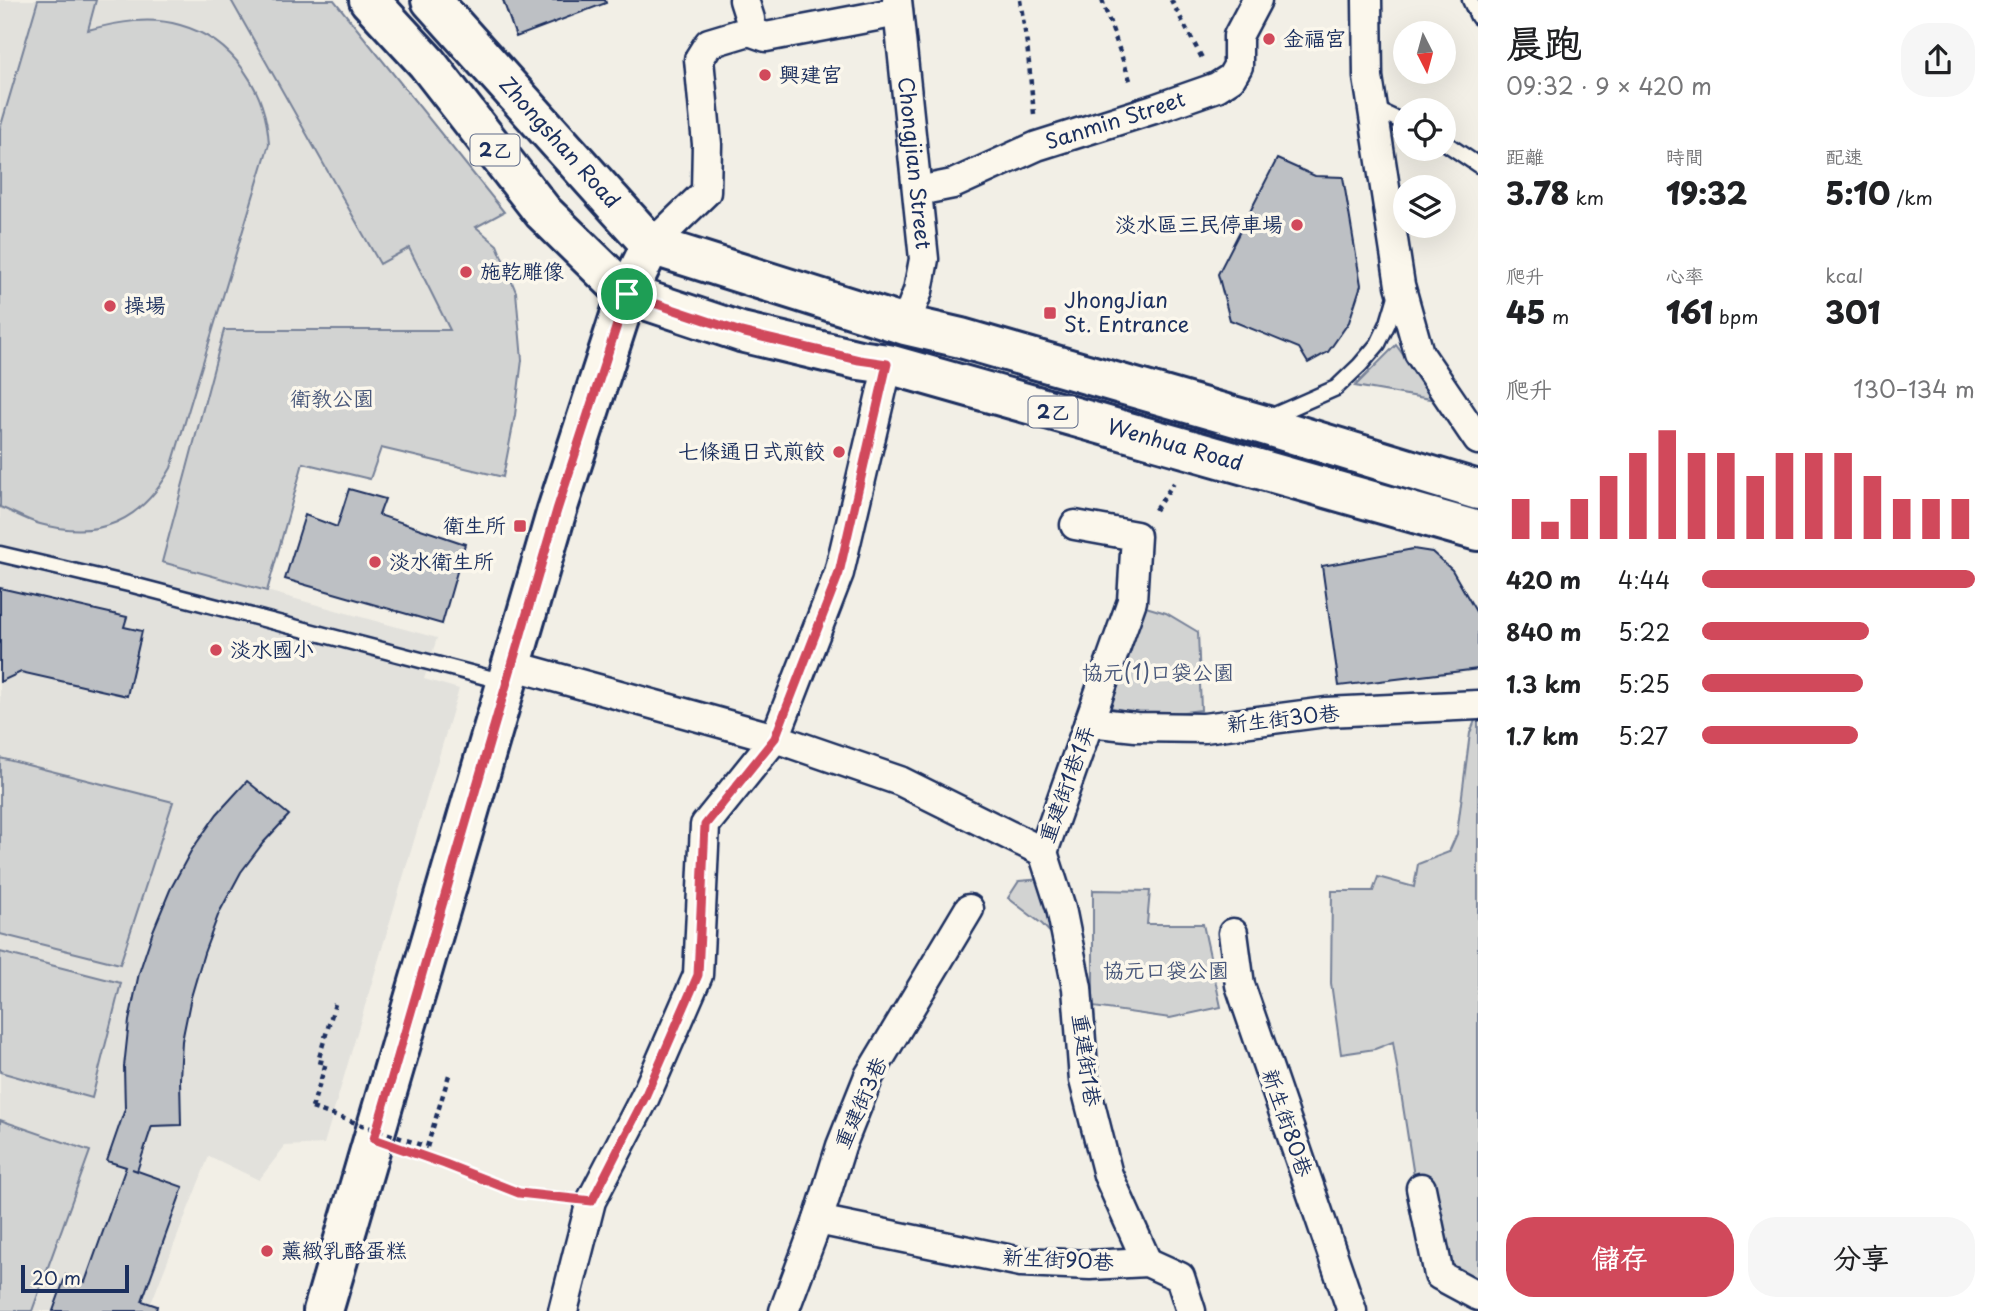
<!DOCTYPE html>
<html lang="zh-TW">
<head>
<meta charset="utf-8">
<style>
  :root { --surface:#fff; --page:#f6f6f6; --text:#202124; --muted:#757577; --accent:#d1495b }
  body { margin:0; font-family:"Playpen Sans","LXGW WenKai TC",sans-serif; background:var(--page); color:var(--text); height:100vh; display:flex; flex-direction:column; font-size:26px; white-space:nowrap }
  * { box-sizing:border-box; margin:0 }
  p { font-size:23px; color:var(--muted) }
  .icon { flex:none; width:38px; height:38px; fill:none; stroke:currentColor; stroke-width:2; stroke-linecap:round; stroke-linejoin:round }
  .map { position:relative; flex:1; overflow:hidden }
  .sheet { display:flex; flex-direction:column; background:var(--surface); width:525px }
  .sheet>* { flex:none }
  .needle { width:46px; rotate:174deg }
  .controls { position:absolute; left:1393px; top:21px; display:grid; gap:14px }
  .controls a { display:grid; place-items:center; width:63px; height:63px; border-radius:50%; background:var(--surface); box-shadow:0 7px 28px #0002; font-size:35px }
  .scale { position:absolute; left:21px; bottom:18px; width:108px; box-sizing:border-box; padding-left:7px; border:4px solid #1b2f5e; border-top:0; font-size:19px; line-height:24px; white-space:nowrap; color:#1b2f5e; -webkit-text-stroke:5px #fbf7ec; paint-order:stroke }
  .pin { position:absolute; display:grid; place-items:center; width:60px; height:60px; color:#fff; margin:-30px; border:4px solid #fff; border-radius:50%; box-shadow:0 2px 7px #0007 }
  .round { display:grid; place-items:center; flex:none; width:74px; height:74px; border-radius:28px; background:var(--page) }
  .head { display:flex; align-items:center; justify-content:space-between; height:119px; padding:0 28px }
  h1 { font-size:38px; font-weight:800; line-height:52px }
  .stats { display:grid; grid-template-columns:repeat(3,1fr); gap:10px; height:119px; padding:7px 28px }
  .stats div { display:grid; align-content:center }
  .stats b { font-size:30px; font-weight:800 }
  .stats small { font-size:19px; font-weight:400 }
  .stats p { font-size:19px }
  .chart { height:196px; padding:14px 28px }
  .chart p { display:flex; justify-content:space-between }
  .chart svg { width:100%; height:126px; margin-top:7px; stroke:var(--accent); stroke-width:6 }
  .primary-button { display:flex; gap:14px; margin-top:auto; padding:14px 28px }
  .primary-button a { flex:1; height:80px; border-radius:28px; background:var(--accent); color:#fff; font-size:28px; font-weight:800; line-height:80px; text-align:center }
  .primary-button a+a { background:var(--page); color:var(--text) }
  ul { padding:0 28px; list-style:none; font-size:23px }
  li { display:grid; grid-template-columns:112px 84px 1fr; align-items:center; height:52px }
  li i { height:18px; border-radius:9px; background:var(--accent) }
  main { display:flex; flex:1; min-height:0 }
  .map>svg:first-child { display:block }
  .built { fill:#e2e1dc }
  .green { fill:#d2d3d2; stroke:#768198; stroke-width:2 }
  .building { fill:#bdc0c4; stroke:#1b2f5e; stroke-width:2 }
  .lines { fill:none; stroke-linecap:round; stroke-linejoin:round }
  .service-casing { stroke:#1b2f5e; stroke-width:19 }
  .minor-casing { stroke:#1b2f5e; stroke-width:33 }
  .secondary-casing { stroke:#1b2f5e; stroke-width:44 }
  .primary-casing { stroke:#1b2f5e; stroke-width:44 }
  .path { stroke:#1b2f5e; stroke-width:4.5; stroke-dasharray:5 5; stroke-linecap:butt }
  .service { stroke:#fbf7ec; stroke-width:14 }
  .minor { stroke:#fbf7ec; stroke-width:28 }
  .secondary { stroke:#fbf7ec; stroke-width:38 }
  .primary { stroke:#fbf7ec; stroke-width:38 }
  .path-bridge { stroke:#1b2f5e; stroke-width:4.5; stroke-dasharray:5 5; stroke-linecap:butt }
  .route-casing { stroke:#fff; stroke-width:14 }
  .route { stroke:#d1495b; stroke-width:9 }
  .poi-dot { fill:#d1495b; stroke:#fbf7ec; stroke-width:2.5 }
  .labels { text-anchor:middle; stroke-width:7; stroke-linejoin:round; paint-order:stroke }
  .shield { fill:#fbf7ec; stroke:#5e6b89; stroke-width:2 }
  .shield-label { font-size:19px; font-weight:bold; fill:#1b2f5e }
  .poi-label { font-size:21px; fill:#1b2f5e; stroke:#fbf7ec; text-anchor:start }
  .street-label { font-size:21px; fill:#1b2f5e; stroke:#fbf7ec }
  .park-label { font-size:21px; fill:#49587b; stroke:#fbf7ec }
</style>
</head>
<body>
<main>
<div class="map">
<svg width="1478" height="1311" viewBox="0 0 1478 1311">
  <rect width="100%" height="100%" fill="#f2efe6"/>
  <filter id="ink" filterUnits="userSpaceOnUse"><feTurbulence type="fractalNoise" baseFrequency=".0143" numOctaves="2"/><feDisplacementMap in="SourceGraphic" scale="14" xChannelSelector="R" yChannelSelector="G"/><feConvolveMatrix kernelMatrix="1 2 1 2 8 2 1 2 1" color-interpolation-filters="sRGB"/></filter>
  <g filter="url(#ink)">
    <path class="built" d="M0 0H231L380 264 409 248 450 331 224 330 162 562 437 638 424 679 459 689 324 1144 285 1146 259 1180 209 1156 148 1311H0Z"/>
    <path class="green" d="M38 0H96L88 30C118 22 150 16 180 25 234 40 266 90 269 144L171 468C141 522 99 540 40 524 26 520 13 512 0 507V129Z
      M231 0H334L504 212 476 227 497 245 516 292 522 360 515 415 503 477 381 448 370 479 303 463 267 591 162 562 224 330H450L409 248 380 264Z
      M1396 345 1436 400 1355 386Z
      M1139 605 1166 613 1198 632 1201 710C1165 715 1138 716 1102 705Z
      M1478 713V1296L1423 1234 1393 1042 1375 1049 1341 1054 1331 983 1332 891H1373L1378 877 1414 887 1418 864 1449 852 1457 834 1470 733Z
      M0 758 173 802 120 964 0 934Z
      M1042 879 1059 942 1042 924 1008 898 1019 881Z
      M1093 890 1150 891 1147 924H1203L1221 1007 1170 1018 1093 1007Z
      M0 952 121 983 92 1098 0 1072Z
      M0 1120 90 1151 32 1311H0Z"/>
    <path class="building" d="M503 0H605L606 3 516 37Z
      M1277 159 1315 176 1343 177 1361 285 1349 322 1328 352 1308 363 1299 348 1230 320 1218 274Z
      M349 489 385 499 379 515 465 544 442 624 285 579 305 515 337 527Z
      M1413 549 1432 552 1452 570 1478 615V669L1339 686 1322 566Z
      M0 588 127 617 124 627 142 631 127 696 21 672 0 682Z
      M247 781 289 815 263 843 241 872 219 913 204 953 191 997 182 1041 180 1079 181 1125 152 1126 137 1171 132 1169 183 1187 142 1301 157 1306 156 1311H53L66 1275 85 1282 126 1167 107 1161 125 1109 124 1067 129 1021 139 973 153 931 170 890 191 851 217 814Z"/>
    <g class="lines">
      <g class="service-casing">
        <path id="service" d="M1470 0 1478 17
          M1373 108 1405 123
          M1444 142 1478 165
          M1268 418 1336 388 1360 365 1378 344 1388 323 1397 293
          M0 554 133 585 505 682"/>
      </g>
      <g class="minor-casing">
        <g id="minor">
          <path id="s1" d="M897 0 924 259 918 291 905 325"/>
          <path d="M1367 0 1368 77 1400 285 1419 353 1478 440"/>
          <path d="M749 31 766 37 898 12"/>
          <path id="s2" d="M918 191 953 184 1037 146 1154 109 1217 87 1231 78 1238 66V36L1257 0"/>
          <path d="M651 245 706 192 707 144 699 59 709 43 749 31 750 19 744 0"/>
          <path d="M511 665 775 738 900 781 1043 852 1132 601 1136 536 1075 525"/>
          <path d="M1089 722 1136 727 1204 728 1326 712 1478 705"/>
          <path d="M1043 852 1061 908 1077 988 1084 1080 1108 1175 1147 1262"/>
          <path d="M1233 933 1240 985 1352 1311"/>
          <path d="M1421 1188 1439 1275 1478 1296"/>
          <path d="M818 1220 1021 1262 1090 1265 1147 1262 1180 1277 1191 1311"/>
          <path d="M563 1311 591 1201 645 1097 698 975 705 825 775 738 839 573 888 364"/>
          <path d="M784 1311 818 1220 841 1146 869 1076 969 909"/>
        </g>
      </g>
      <g class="secondary-casing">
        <path id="secondary" d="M323 1311 557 510 627 294 651 245"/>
      </g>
      <g class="primary-casing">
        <g id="primary">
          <path id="s3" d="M369 0 427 63 543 212 627 294 741 332 859 360 888 364 1478 531"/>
          <path id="s4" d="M431 0 651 245 905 325 961 338 1257 423 1478 490"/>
        </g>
      </g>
      <path class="path" d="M1020 0 1027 44 1034 114
        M1102 0 1131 83
        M1171 0 1202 58
        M1155 510 1174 483
        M312 1108 326 1063 318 1061 335 1004
        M427 1147 449 1075
        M408 1151 519 1193 559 1198"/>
      <use href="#service" class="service"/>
      <use href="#minor" class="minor"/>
      <use href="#secondary" class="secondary"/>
      <use href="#primary" class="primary"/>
      <path class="path-bridge" d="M312 1108 427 1147"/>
    </g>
  </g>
  <g class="lines" filter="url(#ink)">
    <g class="route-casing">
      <path id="route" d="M627 294 741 332 859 360 887 364 839 573 775 738 705 825 698 975 645 1097 592 1201 519 1193 445 1164 374 1139 557 510Z"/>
    </g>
    <use href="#route" class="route"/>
  </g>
  <g class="poi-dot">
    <circle cx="1269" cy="39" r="7"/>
    <circle cx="765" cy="75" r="7"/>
    <circle cx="1297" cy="225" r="7"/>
    <circle cx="466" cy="272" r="7"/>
    <circle cx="110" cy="306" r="7"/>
    <rect x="1043" y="306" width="14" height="14" rx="3.5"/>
    <circle cx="839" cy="452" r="7"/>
    <rect x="513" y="519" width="14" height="14" rx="3.5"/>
    <circle cx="375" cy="562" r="7"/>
    <circle cx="216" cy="650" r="7"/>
    <circle cx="267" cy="1251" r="7"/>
  </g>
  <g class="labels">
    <g class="shield">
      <rect x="470.5" y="134.5" width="49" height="31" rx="5"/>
      <rect x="1028.5" y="396.5" width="49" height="31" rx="5"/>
    </g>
    <g class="shield-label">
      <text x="495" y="157">2乙</text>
      <text x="1053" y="419">2乙</text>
    </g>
    <g class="poi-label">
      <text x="1283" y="46">金福宮</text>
      <text x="779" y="82">興建宮</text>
      <text x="1283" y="232" text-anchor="end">淡水區三民停車場</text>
      <text x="480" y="279">施乾雕像</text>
      <text x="1064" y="308">JhongJian<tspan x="1064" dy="24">St. Entrance</tspan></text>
      <text x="124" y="313">操場</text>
      <text x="825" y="459" text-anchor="end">七條通日式煎餃</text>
      <text x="506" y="533" text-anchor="end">衛生所</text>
      <text x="389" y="569">淡水衛生所</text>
      <text x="230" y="657">淡水國小</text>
      <text x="281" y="1258">薰緻乳酪蛋糕</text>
    </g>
    <g class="street-label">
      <text dy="7" stroke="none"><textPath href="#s2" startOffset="210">Sanmin Street</textPath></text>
      <text dy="7" stroke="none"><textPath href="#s4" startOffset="192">Zhongshan Road</textPath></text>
      <text dy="7" stroke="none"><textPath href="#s1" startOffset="164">Chongjian Street</textPath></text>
      <text dy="7" stroke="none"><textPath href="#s3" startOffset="961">Wenhua Road</textPath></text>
      <text transform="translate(1283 719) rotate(-6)" y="7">新生街30巷</text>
      <text transform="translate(1067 784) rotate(-70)" y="7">重建街1巷1弄</text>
      <text transform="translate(1086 1060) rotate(82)" y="7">重建街1巷</text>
      <text transform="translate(861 1103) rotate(-66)" y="7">重建街3巷</text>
      <text transform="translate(1287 1123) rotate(71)" y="7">新生街80巷</text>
      <text transform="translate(1058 1260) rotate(3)" y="7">新生街90巷</text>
    </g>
    <g class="park-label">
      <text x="332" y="406">衛教公園</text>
      <text x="1158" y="680">協元(1)口袋公園</text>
      <text x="1166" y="978">協元口袋公園</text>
    </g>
  </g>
</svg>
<div class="controls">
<a><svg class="needle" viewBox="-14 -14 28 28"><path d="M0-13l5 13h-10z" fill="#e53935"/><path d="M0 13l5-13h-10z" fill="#757577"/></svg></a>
<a><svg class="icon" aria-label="locate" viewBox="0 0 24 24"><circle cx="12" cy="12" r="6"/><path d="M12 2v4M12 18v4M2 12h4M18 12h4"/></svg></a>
<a><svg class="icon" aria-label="layers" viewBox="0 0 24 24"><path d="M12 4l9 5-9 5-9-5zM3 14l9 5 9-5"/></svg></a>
</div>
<div class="scale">20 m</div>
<div class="pin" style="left:627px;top:294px;background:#1e9e55"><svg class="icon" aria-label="arrive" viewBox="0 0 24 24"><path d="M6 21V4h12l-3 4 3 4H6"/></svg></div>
</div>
<section class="sheet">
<div class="head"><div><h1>晨跑</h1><p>09:32 · 9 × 420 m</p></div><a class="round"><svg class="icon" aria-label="share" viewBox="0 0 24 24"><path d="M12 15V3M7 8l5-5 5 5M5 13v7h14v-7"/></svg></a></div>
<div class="stats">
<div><p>距離</p><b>3.78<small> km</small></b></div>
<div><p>時間</p><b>19:32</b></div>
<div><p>配速</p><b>5:10<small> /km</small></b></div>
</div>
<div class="stats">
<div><p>爬升</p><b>45<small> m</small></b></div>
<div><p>心率</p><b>161<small> bpm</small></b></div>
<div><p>kcal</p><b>301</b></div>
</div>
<div class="chart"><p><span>爬升</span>130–134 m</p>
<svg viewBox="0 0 160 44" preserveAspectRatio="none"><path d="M5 44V30M15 44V38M25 44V30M35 44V22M45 44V14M55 44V6M65 44V14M75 44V14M85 44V22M95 44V14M105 44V14M115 44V14M125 44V22M135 44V30M145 44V30M155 44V30"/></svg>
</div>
<ul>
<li><b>420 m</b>4:44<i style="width:100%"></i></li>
<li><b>840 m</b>5:22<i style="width:61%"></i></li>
<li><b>1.3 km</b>5:25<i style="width:59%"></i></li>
<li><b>1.7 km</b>5:27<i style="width:57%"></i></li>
</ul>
<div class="primary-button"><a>儲存</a><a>分享</a></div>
</section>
</main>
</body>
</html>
